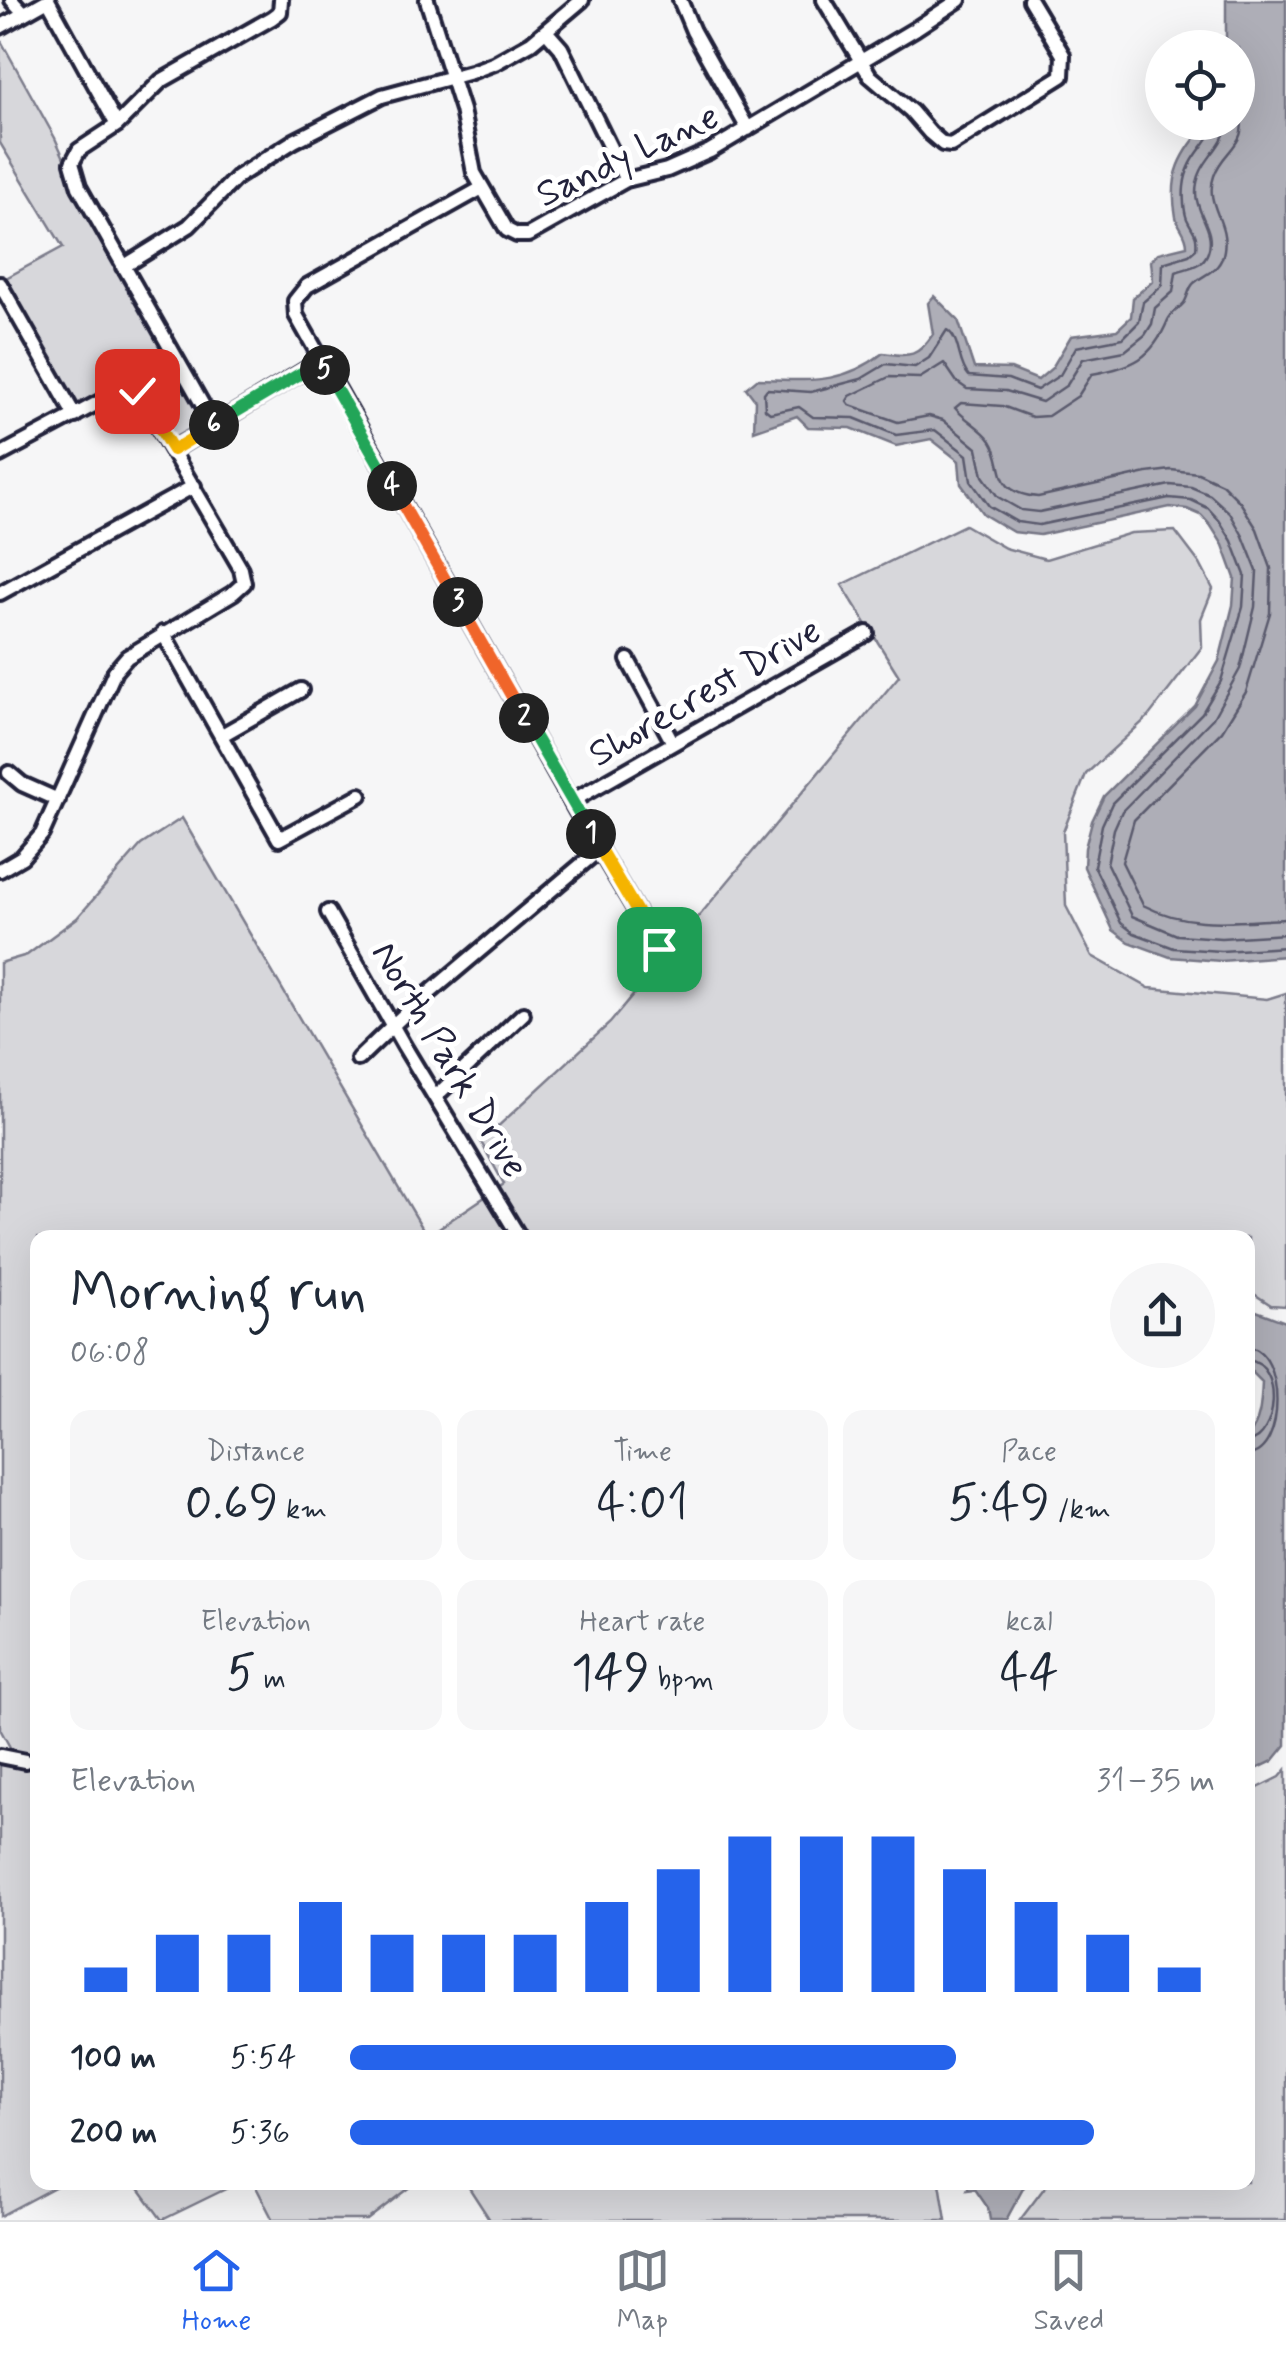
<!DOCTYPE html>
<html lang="en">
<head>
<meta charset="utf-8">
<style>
  :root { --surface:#fff; --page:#f6f6f7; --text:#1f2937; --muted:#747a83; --line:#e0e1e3; --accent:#2563eb }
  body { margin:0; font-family:Mynerve,sans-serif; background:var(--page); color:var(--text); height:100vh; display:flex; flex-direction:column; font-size:38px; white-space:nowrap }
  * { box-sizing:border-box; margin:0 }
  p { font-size:32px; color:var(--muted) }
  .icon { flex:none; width:55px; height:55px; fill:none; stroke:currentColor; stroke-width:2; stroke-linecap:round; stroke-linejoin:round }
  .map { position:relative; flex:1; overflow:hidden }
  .sheet { position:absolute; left:30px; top:1230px; width:1225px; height:960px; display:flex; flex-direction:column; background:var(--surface); border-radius:20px; box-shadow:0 10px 40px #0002 }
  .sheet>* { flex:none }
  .tools { position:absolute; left:1145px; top:30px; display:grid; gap:20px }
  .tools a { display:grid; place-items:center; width:110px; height:110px; border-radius:50%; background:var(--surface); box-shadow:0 10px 40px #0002; font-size:50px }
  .pin { position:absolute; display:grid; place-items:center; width:85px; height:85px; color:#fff; margin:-42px; border-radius:20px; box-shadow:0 5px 15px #0006 }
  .km { position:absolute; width:50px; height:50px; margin:-25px; border-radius:50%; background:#222; color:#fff; font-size:28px; line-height:50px; text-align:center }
  .round { display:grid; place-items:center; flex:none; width:105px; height:105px; border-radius:52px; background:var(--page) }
  .summary { display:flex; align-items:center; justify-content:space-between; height:170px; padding:0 40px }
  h1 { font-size:55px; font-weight:600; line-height:75px }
  .figures { display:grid; grid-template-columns:repeat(3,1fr); gap:15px; height:170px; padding:10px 40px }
  .figures div { display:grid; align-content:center; border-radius:20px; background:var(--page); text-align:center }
  .figures b { font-size:50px; font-weight:600 }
  .figures small { font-size:28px; font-weight:400 }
  .figures p { font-size:28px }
  .chart { height:280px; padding:20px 40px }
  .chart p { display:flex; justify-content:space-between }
  .chart svg { width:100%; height:180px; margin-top:10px; stroke:var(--accent); stroke-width:6 }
  ul { padding:0 40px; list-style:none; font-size:32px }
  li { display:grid; grid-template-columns:160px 120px 1fr; align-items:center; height:75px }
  li i { height:25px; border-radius:12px; background:var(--accent) }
  .menu { display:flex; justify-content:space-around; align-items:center; height:140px; border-top:2px solid var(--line); background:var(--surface); font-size:28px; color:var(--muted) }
  .menu a { display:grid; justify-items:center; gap:5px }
  .menu .on { color:var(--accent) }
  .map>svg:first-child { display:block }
  .green { fill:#d7d7db; stroke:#7c7c8b; stroke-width:2.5 }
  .water { fill:#aeaeb7; stroke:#767685; stroke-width:2.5 }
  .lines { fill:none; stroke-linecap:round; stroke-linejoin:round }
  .shore { stroke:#5a5a6d; stroke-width:2.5 }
  .minor-casing { stroke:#22223b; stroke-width:20 }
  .minor { stroke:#fff; stroke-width:12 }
  .split-1-casing { stroke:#fff; stroke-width:20 }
  .split-2-casing { stroke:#fff; stroke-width:20 }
  .split-3-casing { stroke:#fff; stroke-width:20 }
  .split-4-casing { stroke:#fff; stroke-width:20 }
  .split-5-casing { stroke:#fff; stroke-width:20 }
  .split-6-casing { stroke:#fff; stroke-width:20 }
  .split-7-casing { stroke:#fff; stroke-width:20 }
  .split-1 { stroke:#f5b400; stroke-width:12 }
  .split-2 { stroke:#22a559; stroke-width:12 }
  .split-3 { stroke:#f0652b; stroke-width:12 }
  .split-4 { stroke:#f0652b; stroke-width:12 }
  .split-5 { stroke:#22a559; stroke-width:12 }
  .split-6 { stroke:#22a559; stroke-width:12 }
  .split-7 { stroke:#f5b400; stroke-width:12 }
  .labels { text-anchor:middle; stroke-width:10; stroke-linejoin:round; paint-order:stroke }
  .street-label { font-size:38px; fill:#22223b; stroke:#fff }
</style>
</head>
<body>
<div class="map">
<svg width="1286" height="2220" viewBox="0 0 1286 2220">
  <rect width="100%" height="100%" fill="#f6f6f7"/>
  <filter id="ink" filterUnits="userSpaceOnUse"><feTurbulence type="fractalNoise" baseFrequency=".01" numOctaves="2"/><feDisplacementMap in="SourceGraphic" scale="20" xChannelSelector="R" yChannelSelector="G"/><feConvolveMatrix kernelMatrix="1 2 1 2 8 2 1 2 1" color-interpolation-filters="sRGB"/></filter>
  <g filter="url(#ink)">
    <path class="green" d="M0 39 55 138 64 158 65 171 81 203 199 412 202 422 175 437 171 433C138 373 144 373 83 405L77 404 6 278 63 247 0 143Z
      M965 525 1005 548 1046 559 1131 533 1175 531 1200 564 1213 589 1201 619 1202 647 1148 717 1086 774 1063 832 1066 906 1092 956 1149 988 1267 999 1286 993V1306L1271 1305 1248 1290V1238H38V2182L62 2183 0 2216V1756L11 1749 0 1729V963L27 955 77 918 141 845 182 818 427 1236 504 1184 481 1142 610 1023 899 676 842 585Z
      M1286 1770V2220H1020L1048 2183 1248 2182V1793L1280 1777Z
      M853 2182 940 2183 946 2220H490L466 2183Z
      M135 2183H238L162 2220Z
      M254 2183H415L367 2220H273Z"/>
    <path class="water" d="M1226 0H1286V956L1221 961 1170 957 1129 942 1113 930 1084 867 1085 848 1092 821 1104 796 1195 706 1219 661 1233 605 1235 578 1223 545 1211 526 1201 515 1187 509 1170 507 1040 535 1013 532 983 514 961 484 959 461 931 439 896 446 851 428 808 427 797 416 754 431 755 400 746 388 757 379C807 380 841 386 883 353 910 357 918 357 933 334L928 303 934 296 958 320 974 368 1011 369 1038 380 1052 368 1071 336 1117 330 1131 317 1133 298 1153 281 1151 261 1158 253 1187 246C1187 233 1179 229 1176 217 1168 173 1181 155 1207 123L1238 122V48L1226 47Z
      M1248 1308 1286 1322V1745L1273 1761 1248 1773V1436C1261 1421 1261 1402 1262 1382L1248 1368Z
      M970 2183V2182L1026 2183 1006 2220H990L988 2208 975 2189 967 2190Z"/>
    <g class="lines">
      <path class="shore" d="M1238 107C1252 145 1223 148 1214 176 1204 204 1229 222 1224 250 1221 271 1207 272 1194 283 1189 287 1188 297 1184 303 1179 309 1171 313 1168 320 1152 359 1133 367 1092 374L1078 396 1048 416 1032 417 1002 406 961 403 955 408C965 420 982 428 991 441 1007 466 990 492 1038 497L1147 473 1171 470 1198 473 1222 484 1240 502 1257 529 1271 568 1270 613 1246 692 1222 731 1134 820 1122 862 1143 905C1189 929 1236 921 1286 919
        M1214 122C1211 145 1187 154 1184 187 1183 196 1184 212 1187 219 1193 232 1198 233 1196 249L1189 255 1163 263 1162 286 1143 302 1139 322 1123 338 1076 347 1060 375 1037 390 1008 379 969 376C957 363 961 339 947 330L929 358 915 367 886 364 861 379 811 392 767 389 764 393 765 409 770 413 799 407 813 417 854 418 896 435 935 430 967 455 971 481 989 506 1017 522 1039 525 1169 498 1191 500 1208 508 1219 520 1232 541 1245 575 1243 607 1221 681 1202 713 1112 803 1102 825 1094 866 1121 923 1134 933 1174 948 1221 951 1286 947
        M1227 122C1225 150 1196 160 1196 193 1196 214 1216 230 1208 252 1203 267 1189 267 1176 272L1173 292 1155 308 1152 324 1145 335 1125 351 1083 359 1067 385 1042 402 1006 391 967 389 957 382 944 363 920 378 889 377 850 396 847 401 850 405 898 422 929 416 943 420 977 448 983 476 998 497 1021 510 1039 512 1170 485 1191 487 1210 495 1230 513 1243 536 1257 571 1255 607 1240 669 1213 718 1122 811 1114 829 1107 864 1132 916 1177 935 1221 938 1286 934
        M1248 1347C1286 1350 1286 1452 1248 1455
        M1248 1360C1285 1365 1277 1438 1248 1442"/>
      <g class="minor-casing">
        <path id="minor" d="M12 0 24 13
          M427 0 462 110 474 173 507 230 517 235H528L626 180 667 170 710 151 915 29 959 0
          M680 0 693 31 748 129
          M824 0 870 76 911 111 930 133 943 144 951 145 1062 76 1063 55 1030 0
          M0 27 48 0 117 125
          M546 31 561 48 626 180
          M482 188 307 286 295 301 296 315 577 812 659 949
          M123 267 189 226 237 177 294 141 382 96 471 72 495 63 531 43 582 0
          M0 284 75 416
          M214 425 79 187 72 163 79 150 117 125 161 81 272 18 280 12 281 0
          M173 450 320 361
          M0 455 124 389 137 391 241 569 244 583 233 593 127 657 115 671 42 834 22 857 0 870
          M0 593 194 486
          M163 633 279 839 360 795
          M628 660 673 743
          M222 735 301 690
          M9 773 22 784 58 800
          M572 801 867 633
          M328 912 404 1046 520 1238
          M358 1059 408 1011 600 849
          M435 1097 523 1014
          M0 1756 25 1761"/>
      </g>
      <use href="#minor" class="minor"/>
    </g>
  </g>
  <g class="lines" filter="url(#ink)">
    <g class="split-1-casing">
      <path id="split-1" d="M591 834 659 949"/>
    </g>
    <g class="split-2-casing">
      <path id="split-2" d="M524 718 591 834"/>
    </g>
    <g class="split-3-casing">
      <path id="split-3" d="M458 602 524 718"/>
    </g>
    <g class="split-4-casing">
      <path id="split-4" d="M392 486 458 602"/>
    </g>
    <g class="split-5-casing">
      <path id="split-5" d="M325 370 392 486"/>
    </g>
    <g class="split-6-casing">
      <path id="split-6" d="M214 425 320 362 325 370"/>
    </g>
    <g class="split-7-casing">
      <path id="split-7" d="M137 391 173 450 214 425"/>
    </g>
    <use href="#split-1" class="split-1"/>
    <use href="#split-2" class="split-2"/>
    <use href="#split-3" class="split-3"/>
    <use href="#split-4" class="split-4"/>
    <use href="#split-5" class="split-5"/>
    <use href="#split-6" class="split-6"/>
    <use href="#split-7" class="split-7"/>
  </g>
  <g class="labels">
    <g class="street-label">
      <text transform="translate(627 154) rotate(-25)" y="13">Sandy Lane</text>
      <text transform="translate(704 691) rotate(-30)" y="13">Shorecrest Drive</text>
      <text transform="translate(451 1059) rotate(59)" y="13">North Park Drive</text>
    </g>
  </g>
</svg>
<div class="tools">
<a><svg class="icon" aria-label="locate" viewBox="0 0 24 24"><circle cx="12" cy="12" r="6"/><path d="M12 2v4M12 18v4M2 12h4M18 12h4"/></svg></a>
</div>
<div class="pin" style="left:659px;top:949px;background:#1e9e55"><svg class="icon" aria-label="arrive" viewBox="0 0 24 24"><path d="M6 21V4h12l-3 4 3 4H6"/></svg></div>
<div class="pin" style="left:137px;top:391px;background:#d93025"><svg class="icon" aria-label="check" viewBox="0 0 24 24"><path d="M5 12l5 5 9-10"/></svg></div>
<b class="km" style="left:591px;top:834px">1</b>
<b class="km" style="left:524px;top:718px">2</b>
<b class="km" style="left:458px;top:602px">3</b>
<b class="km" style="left:392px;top:486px">4</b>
<b class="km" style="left:325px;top:370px">5</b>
<b class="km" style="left:214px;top:425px">6</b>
<section class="sheet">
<div class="summary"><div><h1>Morning run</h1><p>06:08</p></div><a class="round"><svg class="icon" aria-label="share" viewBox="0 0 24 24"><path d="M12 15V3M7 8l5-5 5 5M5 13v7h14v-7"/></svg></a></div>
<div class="figures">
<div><p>Distance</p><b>0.69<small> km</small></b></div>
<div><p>Time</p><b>4:01</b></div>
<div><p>Pace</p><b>5:49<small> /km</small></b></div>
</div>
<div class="figures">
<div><p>Elevation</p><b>5<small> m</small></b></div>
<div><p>Heart rate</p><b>149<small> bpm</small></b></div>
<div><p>kcal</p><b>44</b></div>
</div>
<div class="chart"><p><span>Elevation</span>31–35 m</p>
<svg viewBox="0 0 160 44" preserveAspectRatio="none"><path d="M5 44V38M15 44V30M25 44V30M35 44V22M45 44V30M55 44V30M65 44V30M75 44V22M85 44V14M95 44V6M105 44V6M115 44V6M125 44V14M135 44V22M145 44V30M155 44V38"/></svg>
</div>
<ul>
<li><b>100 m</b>5:54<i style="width:70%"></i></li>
<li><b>200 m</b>5:36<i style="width:86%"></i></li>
</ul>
</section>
</div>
<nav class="menu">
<a class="on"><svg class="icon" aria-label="home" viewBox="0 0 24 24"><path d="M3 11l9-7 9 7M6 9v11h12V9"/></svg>Home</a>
<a><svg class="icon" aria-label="map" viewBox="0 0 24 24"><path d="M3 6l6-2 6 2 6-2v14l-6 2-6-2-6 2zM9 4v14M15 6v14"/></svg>Map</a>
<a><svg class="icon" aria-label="saved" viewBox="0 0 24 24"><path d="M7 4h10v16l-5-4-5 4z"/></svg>Saved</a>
</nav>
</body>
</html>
